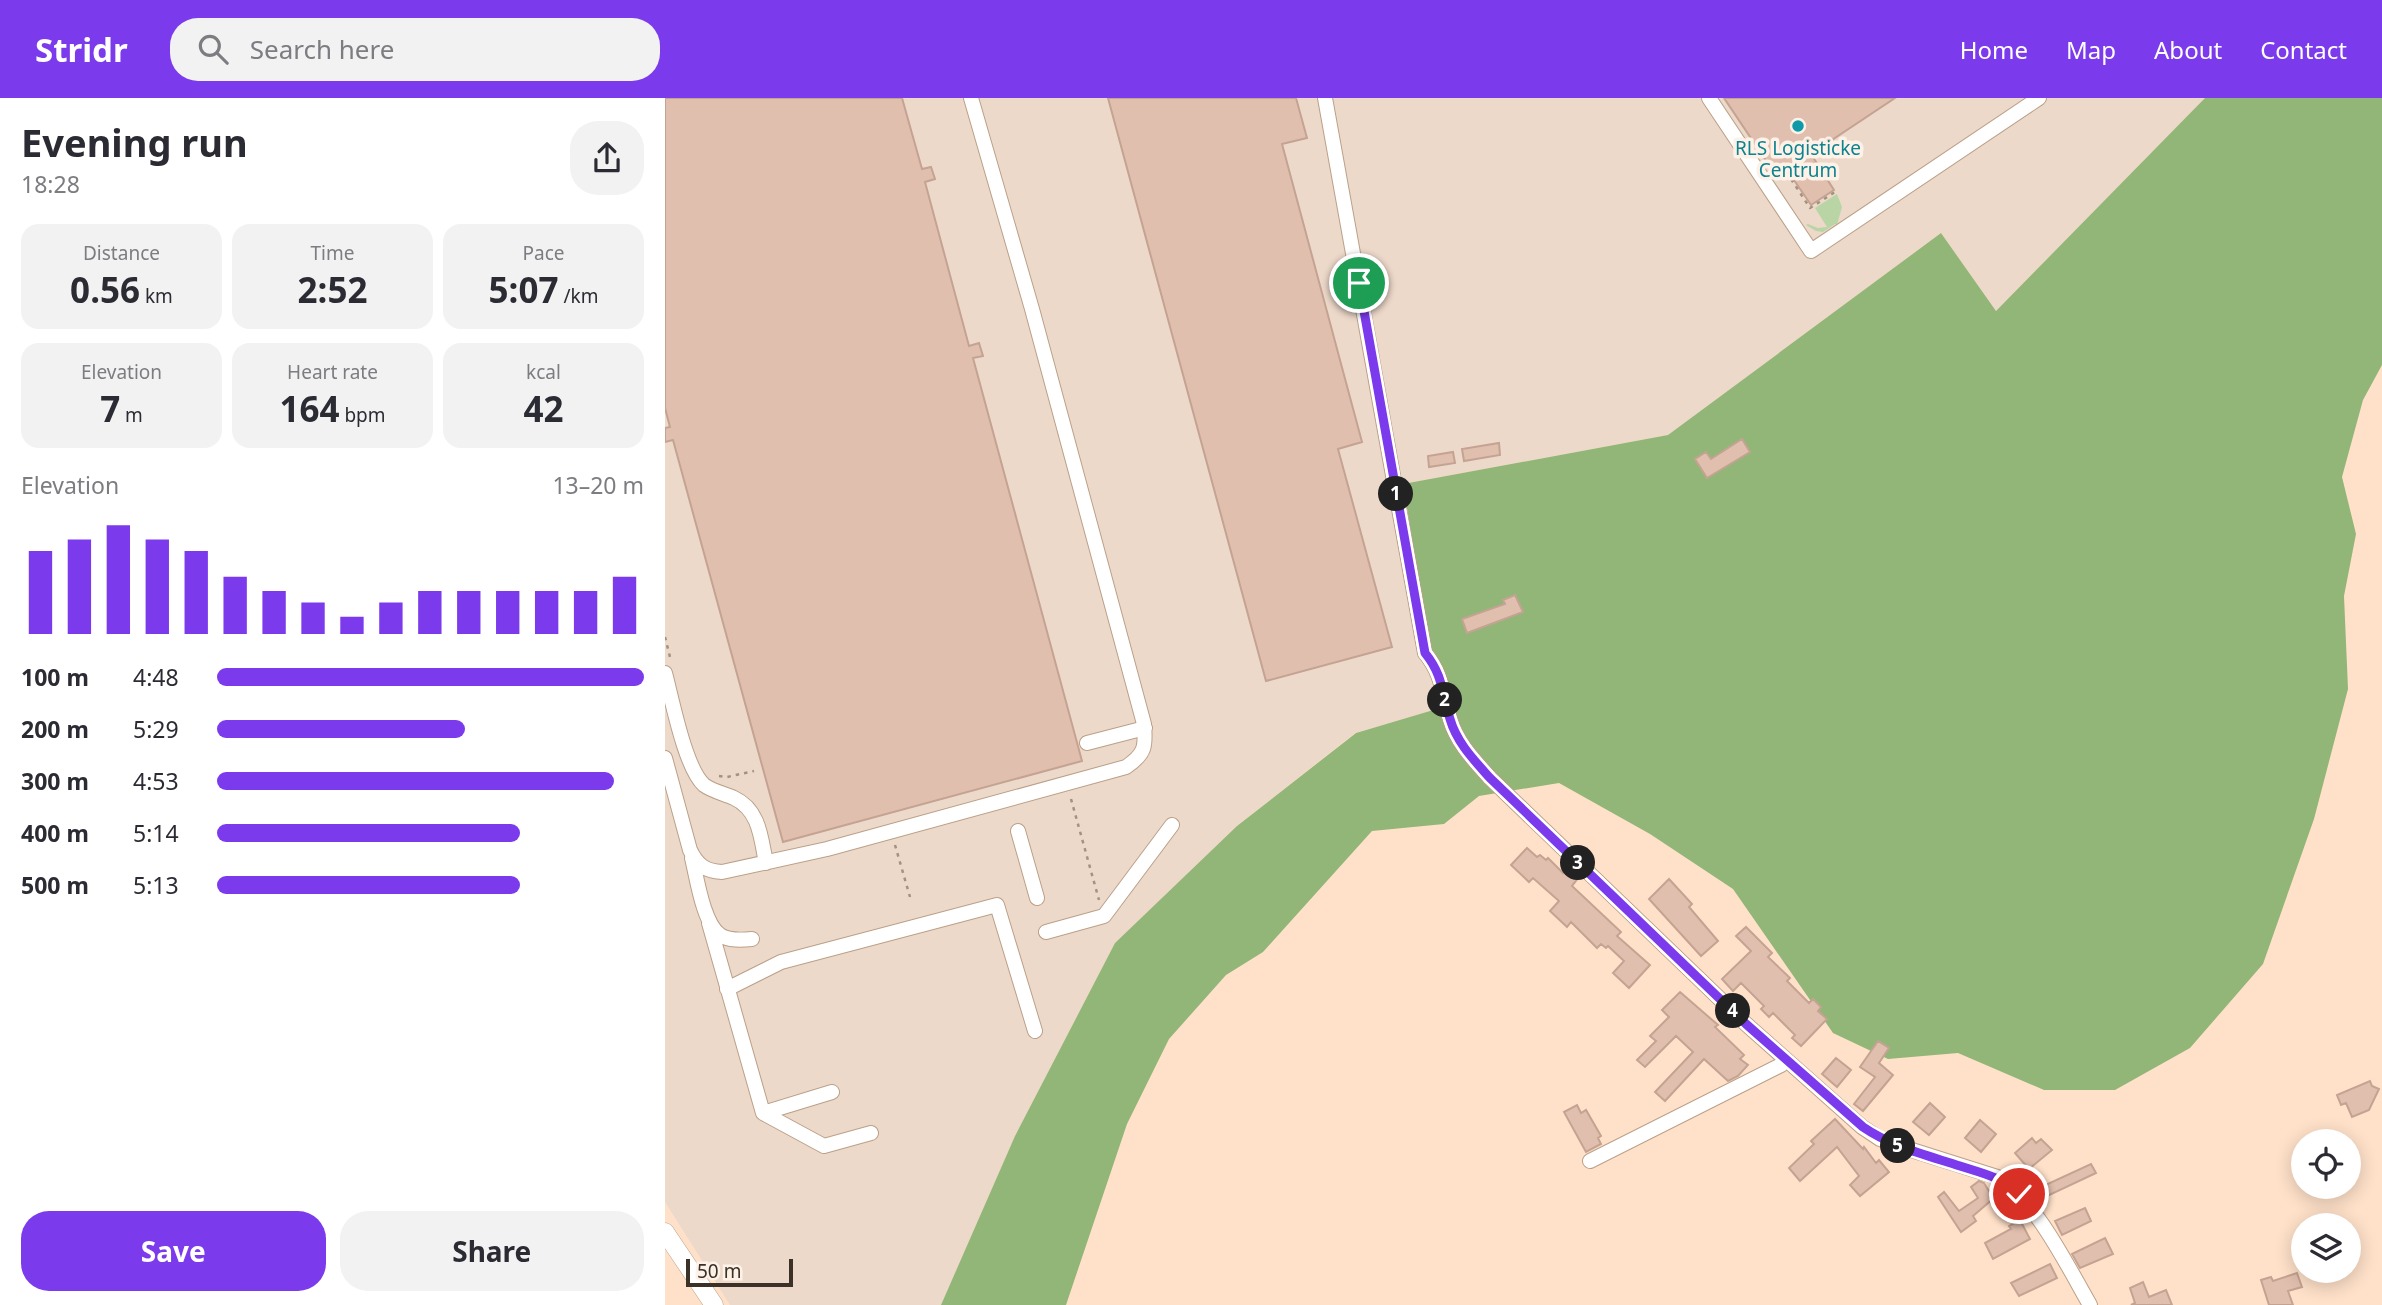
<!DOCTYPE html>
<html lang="en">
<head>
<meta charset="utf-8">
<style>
  :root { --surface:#fff; --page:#f2f2f3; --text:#2b2b33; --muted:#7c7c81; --accent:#7c3aed }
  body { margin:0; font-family:"Noto Sans",sans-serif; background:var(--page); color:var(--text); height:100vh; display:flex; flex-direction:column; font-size:26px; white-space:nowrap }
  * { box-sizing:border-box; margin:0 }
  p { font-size:23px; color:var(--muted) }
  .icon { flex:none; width:38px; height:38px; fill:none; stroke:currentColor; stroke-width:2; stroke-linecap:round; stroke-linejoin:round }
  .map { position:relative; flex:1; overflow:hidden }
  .drawer { display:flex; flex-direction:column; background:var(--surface); width:665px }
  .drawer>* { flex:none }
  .controls { position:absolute; left:1626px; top:1031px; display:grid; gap:14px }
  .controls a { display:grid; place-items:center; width:70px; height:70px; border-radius:50%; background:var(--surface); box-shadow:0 4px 18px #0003; font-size:35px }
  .scale { position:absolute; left:21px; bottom:18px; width:107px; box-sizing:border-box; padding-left:7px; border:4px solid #3c3127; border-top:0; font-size:19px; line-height:24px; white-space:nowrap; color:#3c3127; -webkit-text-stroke:5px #fef2e8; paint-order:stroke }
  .pin { position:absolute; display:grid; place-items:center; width:60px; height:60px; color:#fff; margin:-30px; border:4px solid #fff; border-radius:50%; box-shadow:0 2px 7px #0007 }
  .km { position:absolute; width:35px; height:35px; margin:-18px; border-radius:50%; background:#222; color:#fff; font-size:19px; line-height:35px; text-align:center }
  .round { display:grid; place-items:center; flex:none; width:74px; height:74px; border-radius:28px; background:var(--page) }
  .head { display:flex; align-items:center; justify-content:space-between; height:119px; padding:0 21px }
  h1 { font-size:38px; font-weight:700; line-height:52px }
  .stats { display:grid; grid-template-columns:repeat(3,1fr); gap:10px; height:119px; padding:7px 21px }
  .stats div { display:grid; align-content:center; border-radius:18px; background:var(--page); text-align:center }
  .stats b { font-size:35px; font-weight:700 }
  .stats small { font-size:19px; font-weight:400 }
  .stats p { font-size:19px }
  .chart { height:196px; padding:14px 21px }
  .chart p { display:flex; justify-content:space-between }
  .chart svg { width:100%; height:126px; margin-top:7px; stroke:var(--accent); stroke-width:6 }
  .button { display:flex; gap:14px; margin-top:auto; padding:14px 21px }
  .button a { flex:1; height:80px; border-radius:28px; background:var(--accent); color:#fff; font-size:28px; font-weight:700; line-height:80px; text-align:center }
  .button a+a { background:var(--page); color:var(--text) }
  ul { padding:0 21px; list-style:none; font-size:23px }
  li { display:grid; grid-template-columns:112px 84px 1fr; align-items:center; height:52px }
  li i { height:18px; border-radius:9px; background:var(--accent) }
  header { display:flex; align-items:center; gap:42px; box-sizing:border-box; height:98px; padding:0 35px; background:var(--accent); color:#fff }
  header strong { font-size:33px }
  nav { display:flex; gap:38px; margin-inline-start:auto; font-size:24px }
  .search { width:490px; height:63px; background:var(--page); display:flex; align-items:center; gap:18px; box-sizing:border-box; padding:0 24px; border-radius:28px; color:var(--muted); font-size:26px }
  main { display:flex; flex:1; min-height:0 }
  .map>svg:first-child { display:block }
  .industrial { fill:#edd9ca }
  .green { fill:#b9d5a6 }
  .forest { fill:#92b677 }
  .building { fill:#e1bfae; stroke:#c5a393; stroke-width:2 }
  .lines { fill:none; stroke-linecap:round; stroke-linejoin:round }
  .minor-casing { stroke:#bba088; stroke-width:16 }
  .major-casing { stroke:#bba088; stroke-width:19 }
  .path { stroke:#a6917f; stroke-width:2.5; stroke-dasharray:3.5 5; stroke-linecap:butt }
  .minor { stroke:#fff; stroke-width:14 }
  .major { stroke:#fff; stroke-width:18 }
  .route-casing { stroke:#fff; stroke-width:14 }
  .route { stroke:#7c3aed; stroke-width:9 }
  .culture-dot { fill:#0f9aa8; stroke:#fef2e8; stroke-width:2.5 }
  .labels { text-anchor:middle; stroke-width:7; stroke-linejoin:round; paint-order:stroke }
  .culture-label { font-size:19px; fill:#0d838f; stroke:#fef2e8 }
</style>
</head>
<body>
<header>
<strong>Stridr</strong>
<div class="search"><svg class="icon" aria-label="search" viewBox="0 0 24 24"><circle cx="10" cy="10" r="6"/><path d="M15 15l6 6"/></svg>Search here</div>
<nav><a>Home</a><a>Map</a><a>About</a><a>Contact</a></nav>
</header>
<main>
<section class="drawer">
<div class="head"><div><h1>Evening run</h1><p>18:28</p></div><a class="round"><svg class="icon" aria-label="share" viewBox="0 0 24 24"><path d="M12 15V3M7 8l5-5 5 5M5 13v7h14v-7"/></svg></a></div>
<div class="stats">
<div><p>Distance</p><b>0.56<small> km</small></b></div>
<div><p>Time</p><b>2:52</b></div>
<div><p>Pace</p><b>5:07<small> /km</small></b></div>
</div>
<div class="stats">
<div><p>Elevation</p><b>7<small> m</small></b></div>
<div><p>Heart rate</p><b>164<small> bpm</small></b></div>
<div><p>kcal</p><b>42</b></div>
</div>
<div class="chart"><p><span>Elevation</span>13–20 m</p>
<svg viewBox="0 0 160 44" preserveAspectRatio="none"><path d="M5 44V15M15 44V11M25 44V6M35 44V11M45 44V15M55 44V24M65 44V29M75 44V33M85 44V38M95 44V33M105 44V29M115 44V29M125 44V29M135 44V29M145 44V29M155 44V24"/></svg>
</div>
<ul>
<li><b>100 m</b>4:48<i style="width:100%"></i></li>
<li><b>200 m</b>5:29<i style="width:58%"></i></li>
<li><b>300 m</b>4:53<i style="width:93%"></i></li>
<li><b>400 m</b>5:14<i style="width:71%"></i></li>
<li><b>500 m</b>5:13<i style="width:71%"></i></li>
</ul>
<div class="button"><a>Save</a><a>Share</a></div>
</section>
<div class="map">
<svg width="1717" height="1207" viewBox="0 0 1717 1207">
  <rect width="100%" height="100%" fill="#ffe1c9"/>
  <path class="industrial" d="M0 0H1540L1331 213 1276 135 1003 337 738 386 775 610 690 635 572 728 450 845 350 1038 276 1207H65L0 1104Z"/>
  <path class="green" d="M1172 96 1177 109 1172 127 1170 126 1158 134 1151 133 1141 127 1143 126 1153 130 1162 129 1150 110Z"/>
  <path class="forest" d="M1540 0H1717V267L1698 302 1677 379 1691 436 1679 498 1683 591 1649 721 1598 866 1525 950 1450 992H1379L1293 955 1223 961 1168 935 1068 791 985 736 894 685 814 698 779 726 707 733 598 854 561 877 504 941 462 1026 401 1207H276L350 1038 450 845 572 728 691 635 775 610 738 386 1003 337 1276 135 1331 213Z"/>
  <path class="building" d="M0 0H237L257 71 266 69 270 81 260 84 304 248 314 245 318 258 308 260 417 663 118 744 8 342 0 344V330L5 329 0 310Z
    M443 0H631L642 40 617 46 697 344 673 351 727 549 601 583Z
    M1059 0H1230L1146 56 1169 92 1146 107 1122 72 1112 79Z
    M1077 341 1085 354 1042 380 1030 361 1041 354 1046 361Z
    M834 345 835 357 799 363 797 351Z
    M788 354 790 365 764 369 763 358Z
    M850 497 858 514 802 535 797 521 840 506 838 502Z
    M862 750 872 759 875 757 881 762 883 760 898 775 904 769 914 779 907 788 956 834 952 838 985 867 964 890 948 875 959 863 943 848 941 850 936 846 932 850 906 824 902 829 885 813 894 803 868 780 864 784 846 767Z
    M1004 781 1027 806 1024 809 1053 843 1036 858 984 801Z
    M1081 829 1107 855 1103 859 1125 880 1122 883 1144 905 1148 901 1156 909 1153 913 1162 921 1136 948 1127 940 1130 937 1108 915 1104 919 1096 911 1099 908 1076 885 1068 893 1057 881 1086 853 1071 838Z
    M1015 894 1053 927 1050 929 1079 957 1075 961 1083 967 1073 978 1063 983 1039 961 1000 1003 990 994 1028 954 1011 938 980 969 972 962 991 943 985 938 1004 919 997 912Z
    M1213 943 1224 950 1214 965 1228 977 1198 1013 1189 1006 1210 979 1195 969Z
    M1171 960 1186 972 1172 989 1157 976Z
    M1705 983 1707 988 1714 991 1704 1012 1687 1019 1681 1005 1676 1007 1672 997Z
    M1265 1005 1280 1019 1264 1037 1248 1024Z
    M912 1007 916 1015 921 1012 936 1038 933 1040 936 1046 921 1054 899 1014Z
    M1170 1021 1198 1051 1199 1049 1211 1065 1214 1062 1224 1074 1195 1098 1185 1087 1194 1078 1172 1049 1135 1083 1124 1070 1149 1046 1146 1043Z
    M1315 1022 1331 1036 1316 1054 1300 1040Z
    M1367 1040 1371 1045 1376 1041 1387 1052 1364 1071 1350 1055Z
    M1426 1066 1431 1075 1378 1100 1374 1090Z
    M1314 1083 1319 1085 1324 1093 1330 1089 1336 1094 1308 1118 1311 1123 1296 1134 1273 1099 1279 1094 1294 1113 1313 1100 1306 1089Z
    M1420 1110 1426 1123 1397 1137 1390 1123Z
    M1355 1122 1365 1141 1328 1161 1320 1145 1346 1131 1344 1128Z
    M1440 1140 1448 1156 1415 1170 1407 1156Z
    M1385 1166 1392 1180 1354 1198 1346 1185Z
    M1632 1175 1637 1189 1623 1193 1628 1207H1604L1596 1182 1606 1179 1608 1183Z
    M1478 1184 1484 1199 1501 1192 1507 1207H1466L1470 1205 1465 1190Z"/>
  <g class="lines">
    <g class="minor-casing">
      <path id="minor" d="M660 0 760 555C778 577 777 595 785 621 792 645 809 662 825 680L1081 926 1197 1029 1215 1041 1234 1048 1332 1079C1370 1101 1403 1169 1425 1207
        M1044 0 1146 153 1374 0
        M0 575C7 601 20 670 39 687 47 693 60 696 69 700 95 712 96 741 101 765
        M422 645 480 630
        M0 660 25 752C32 767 40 773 57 774L162 751 461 669C480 656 481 649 479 626L367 211 306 0
        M353 733 372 800
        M27 760C32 780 38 825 55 837 64 843 77 842 87 841
        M44 825 98 1015 167 994
        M381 834 439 818 507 727
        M62 891 116 864 332 807 370 933
        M98 1015 159 1048 206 1035
        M925 1063 1116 967 1121 962"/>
    </g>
    <g class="major-casing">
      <path id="major" d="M0 1134 49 1207"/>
    </g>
    <path class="path" d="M1114 80 1122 75 1145 110 1170 94
      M0 539 6 563
      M54 678 62 679 89 673
      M406 701 434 802
      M230 747 245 799"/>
    <use href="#minor" class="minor"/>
    <use href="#major" class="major"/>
  </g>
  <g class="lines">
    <g class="route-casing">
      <path id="route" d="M694 185 760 555C778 577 777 595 785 621 792 645 809 662 825 680L1081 926 1198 1029C1227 1049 1261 1057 1295 1068 1317 1075 1337 1079 1354 1096"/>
    </g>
    <use href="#route" class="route"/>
  </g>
  <circle class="culture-dot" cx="1133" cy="28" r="7"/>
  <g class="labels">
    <g class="culture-label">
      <text x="1133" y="57">RLS Logisticke<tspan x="1133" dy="22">Centrum</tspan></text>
    </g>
  </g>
</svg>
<div class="controls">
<a><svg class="icon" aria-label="locate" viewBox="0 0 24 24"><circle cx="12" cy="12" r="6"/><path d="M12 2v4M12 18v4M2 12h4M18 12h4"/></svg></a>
<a><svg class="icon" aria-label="layers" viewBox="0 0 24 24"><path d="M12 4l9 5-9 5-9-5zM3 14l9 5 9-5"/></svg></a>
</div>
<div class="scale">50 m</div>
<div class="pin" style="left:694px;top:185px;background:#1e9e55"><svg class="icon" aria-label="arrive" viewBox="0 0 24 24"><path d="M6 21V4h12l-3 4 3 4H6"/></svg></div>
<div class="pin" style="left:1354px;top:1096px;background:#d93025"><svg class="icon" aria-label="check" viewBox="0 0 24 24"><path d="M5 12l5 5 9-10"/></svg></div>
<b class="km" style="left:731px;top:396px">1</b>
<b class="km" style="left:780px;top:602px">2</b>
<b class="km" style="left:913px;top:765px">3</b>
<b class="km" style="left:1068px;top:913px">4</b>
<b class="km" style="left:1233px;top:1048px">5</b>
</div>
</main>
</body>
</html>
